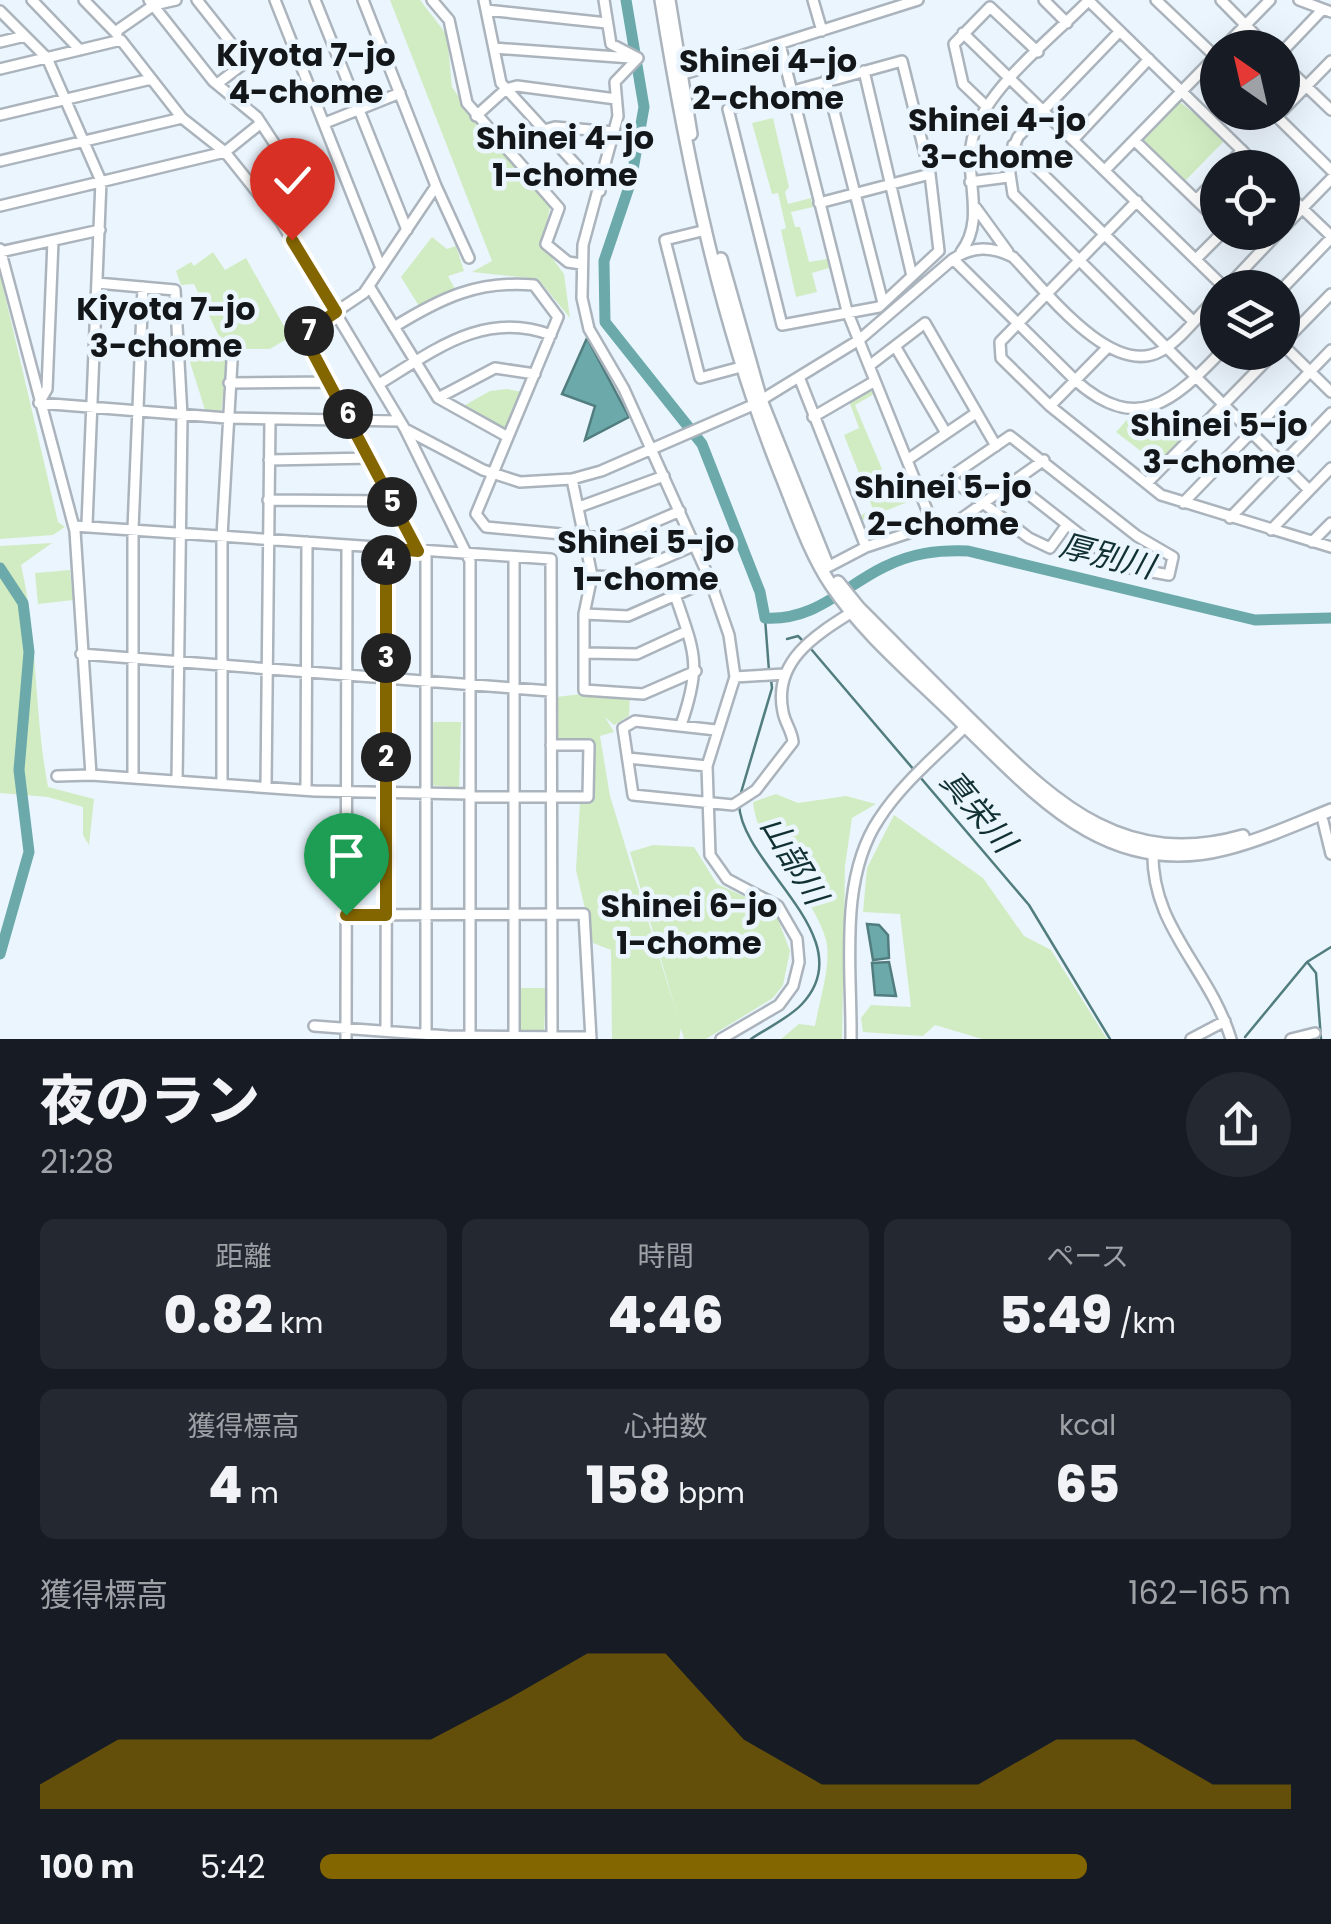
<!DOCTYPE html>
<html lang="ja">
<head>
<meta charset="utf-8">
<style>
  :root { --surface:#171b24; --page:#242831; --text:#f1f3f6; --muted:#9ea1a6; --accent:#846600 }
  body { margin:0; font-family:Poppins,"Noto Sans JP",sans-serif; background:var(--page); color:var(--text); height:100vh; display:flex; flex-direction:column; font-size:38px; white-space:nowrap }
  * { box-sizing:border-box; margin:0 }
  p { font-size:32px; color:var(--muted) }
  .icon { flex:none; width:55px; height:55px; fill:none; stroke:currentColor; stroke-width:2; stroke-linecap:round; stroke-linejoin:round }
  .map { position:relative; height:1039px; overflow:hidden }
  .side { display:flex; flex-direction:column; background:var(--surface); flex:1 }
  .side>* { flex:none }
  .needle { width:65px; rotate:326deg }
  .fabs { position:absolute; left:1200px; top:30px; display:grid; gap:20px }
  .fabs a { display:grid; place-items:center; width:100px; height:100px; border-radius:50%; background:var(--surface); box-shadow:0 10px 40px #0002; font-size:50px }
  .pin { position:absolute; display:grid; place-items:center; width:85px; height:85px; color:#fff; margin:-102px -42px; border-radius:50% 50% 50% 0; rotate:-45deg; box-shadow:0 0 10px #0007 }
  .pin .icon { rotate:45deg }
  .km { position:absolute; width:50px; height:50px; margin:-25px; border-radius:50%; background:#222; color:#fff; font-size:28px; line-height:50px; text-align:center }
  .round { display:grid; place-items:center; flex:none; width:105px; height:105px; border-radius:52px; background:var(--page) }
  .overview { display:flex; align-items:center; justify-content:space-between; height:170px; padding:0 40px }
  h1 { font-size:55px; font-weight:800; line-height:75px }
  .figures { display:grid; grid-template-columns:repeat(3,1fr); gap:15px; height:170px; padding:10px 40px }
  .figures div { display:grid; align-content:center; border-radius:15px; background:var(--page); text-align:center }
  .figures b { font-size:50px; font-weight:800 }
  .figures small { font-size:28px; font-weight:400 }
  .figures p { font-size:28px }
  .chart { height:280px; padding:20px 40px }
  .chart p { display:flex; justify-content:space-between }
  .chart svg { width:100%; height:180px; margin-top:10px; fill:var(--accent); opacity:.7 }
  ul { padding:0 40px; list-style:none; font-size:32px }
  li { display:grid; grid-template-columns:160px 120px 1fr; align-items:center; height:75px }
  li i { height:25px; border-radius:12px; background:var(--accent) }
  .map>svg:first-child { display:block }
  .green { fill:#d1ecc2 }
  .water { fill:#6ba9aa; stroke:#517d7f; stroke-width:2.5 }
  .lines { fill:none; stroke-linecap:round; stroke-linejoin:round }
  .stream { stroke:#517d7f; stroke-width:2.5 }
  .river { stroke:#6ba9aa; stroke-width:11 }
  .minor-casing { stroke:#abb4bc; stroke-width:14 }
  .major-casing { stroke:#abb4bc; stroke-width:16 }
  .minor { stroke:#fff; stroke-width:9 }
  .major { stroke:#fff; stroke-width:11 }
  .route-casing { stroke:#fff; stroke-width:20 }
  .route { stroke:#846600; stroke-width:12 }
  .labels { text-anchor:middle; stroke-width:9; stroke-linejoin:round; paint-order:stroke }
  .neighbourhood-label { font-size:32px; font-weight:bold; fill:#13171a; stroke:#ebf5fe }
  .water-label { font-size:32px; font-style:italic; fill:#103031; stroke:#ebf5fe }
</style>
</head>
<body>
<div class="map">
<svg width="1331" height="1039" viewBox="0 0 1331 1039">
  <rect width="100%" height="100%" fill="#ebf5fe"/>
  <path class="green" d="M390 0H420L447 35 452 87 475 120 551 203 542 244 564 274 570 318 538 279 472 272 492 261Z
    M1180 102 1226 139 1185 181 1143 141Z
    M773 118 789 187 785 192 788 204 811 198 813 207 791 212 795 227H800L809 262 827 259 829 268 812 273 817 292 796 297 781 230 786 228 778 193 772 194 752 123Z
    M432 237 447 249 456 246 464 271 448 276 455 289 419 306 401 277Z
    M213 252 225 270 246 258 290 337 270 349H225L194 284 181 285 176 271 191 262 194 266Z
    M0 274 58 522 65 527 53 535 0 539Z
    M189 359 227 360 221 414 206 413Z
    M869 388 874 394 855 405 895 500 912 494 915 499 860 521 858 517 873 509 844 435 859 428 849 401Z
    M507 389 522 392 505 432 460 408 490 391Z
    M1159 410 1185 438 1159 465 1116 432 1132 414Z
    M52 543 21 565C38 638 34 713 48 787L94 799 89 845 83 835V807L48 797 0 793V546Z
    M70 570 73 600 38 604 35 573Z
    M582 694 630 695 629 716 614 725 605 717 614 732 600 736 610 796 681 1028 679 1039H612L611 950 593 943 576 870 580 803 592 801 593 741 556 739V697Z
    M430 722H461L459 788 430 785Z
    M776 794 798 803 846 796 876 804 852 818 845 866 842 1039H781L799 1024 815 1026C819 1002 832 963 826 940 812 889 758 854 753 802Z
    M894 815 983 878 1024 936 1051 950 1107 1039H982L935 1025 923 1036 863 1032 861 1018 871 1005 911 1007 900 914 863 912 867 868Z
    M653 845 694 847 717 884 761 904 778 919 790 951 783 985 773 998 706 1039H684L630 852Z
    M519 988H546L544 1033 518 1031Z"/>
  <path class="water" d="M587 338 629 417 585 440 595 406 562 394Z
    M867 924 879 925 888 935 889 958 873 960Z
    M889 962 896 996 875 995 872 963Z"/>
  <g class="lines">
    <path class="stream" d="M765 618 769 671
      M787 639 798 636 805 643
      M811 649 1029 905 1110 1039
      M740 796 772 688 771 679
      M739 804C741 866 864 938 802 1004 789 1018 767 1028 751 1039
      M1308 963 1316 973 1321 1039
      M1245 1037 1307 962 1331 947"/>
    <path class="river" d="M626 0 644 107 631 181 604 261 605 322 702 444 760 592 765 618C815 621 843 587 884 567 912 553 937 550 968 551L1255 620 1331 618
      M0 568 23 603 29 652 19 770 29 852 0 954"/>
    <g class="minor-casing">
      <path id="minor" d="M32 0 80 50
        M84 0 117 34
        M149 0 213 81 257 117 307 193V198L283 225
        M197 0 246 62 217 84
        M275 0 381 268
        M315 0 407 230
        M363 0 436 186 364 293 303 334 418 551
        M432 0 449 20 467 103 559 208 546 244 568 262 581 264
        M484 0 501 83 600 191
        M604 0 611 44 638 58 615 82 618 116 583 245 582 298 589 329 624 389 710 580 729 635 735 677 707 766 710 855 727 879 778 906 797 939 799 962 793 986 779 1005 721 1039
        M813 0 822 31
        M1044 0 1067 23
        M1156 0 1218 59
        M1221 0 1268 48
        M1299 0 1331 12
        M1089 1 1260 168
        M486 10 607 23
        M0 11 47 58 101 181 87 524
        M1120 31 1018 137 1008 161 1013 194 1309 490
        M115 32 154 5 176 0
        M963 33 1225 288
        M0 42 25 36
        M780 44 847 311 933 525 866 547 822 570
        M494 48 631 58
        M1223 48 1270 0
        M1282 52 1323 9
        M902 61 930 174 939 251 879 307 782 325 728 109Z
        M1282 63 1331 110
        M0 69 121 40 182 118 225 152 281 222 405 429 483 470 520 482 572 479 601 471 753 405 859 340 953 259C973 246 991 246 1013 257 1045 290 1112 379 1161 351 1182 339 1200 313 1218 296
        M864 71 912 276
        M677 76 918 0
        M826 80 883 303
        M987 107 963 84 954 44 990 7 1038 52
        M1282 111 1331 61
        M1272 112 1331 170
        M0 115 151 79
        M476 116 506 89 517 86 616 99
        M325 123 400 93
        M544 130 555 127 614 132
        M1074 139 1149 59
        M1134 140 1218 221
        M1013 145 1193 321
        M0 161 182 118
        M1226 168 1242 150
        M1105 170 1218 54
        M970 182 1008 177
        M436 186 469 258
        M1282 189 1331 236
        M1196 200 1218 177
        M1137 201 1000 342 1001 358 1050 406 1161 495 1331 547
        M819 203 930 174
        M0 206 225 152 261 123
        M976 208 1008 252
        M1282 229 1331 179
        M706 230 665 240 700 378 741 367
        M53 241 47 389 39 403 227 418 399 421
        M0 249 75 531 91 775 315 791 470 794
        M0 252 100 230
        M961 252C988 217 961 173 974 133 989 86 1054 36 1089 0
        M953 259 1076 381C1137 435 1174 401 1221 352
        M1196 259 1223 232
        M97 283 175 290 182 416 177 780
        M369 286 438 398 508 437
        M1226 288 1279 232
        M1282 289 1331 238
        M394 327C441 298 478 280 534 285L558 317 476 514 486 527 615 539 680 511
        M1282 344 1331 294
        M1282 344 1331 392
        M895 346 946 433
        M869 366 925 323 996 446
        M799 377 866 547
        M229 383 329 382
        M379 384C435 350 484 310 551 335
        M438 398 495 368 535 374
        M1050 406 1106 349
        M813 417 875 381
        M405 429 470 561V1039
        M269 460 371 458
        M907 460 976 413
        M950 478 1029 538 1050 548 1066 526
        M572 479 592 576 584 614V690L643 694 696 671
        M1147 483 1275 352
        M921 497 1010 436 1137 536 1173 557 1169 575 1120 566 1013 482
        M268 500 392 501
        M1183 503 1331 350
        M579 507 664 476
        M1230 518 1331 413
        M933 525 951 526 1044 460
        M74 526 551 559 552 1037
        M1271 530 1331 468
        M1312 542 1331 523
        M592 576 621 577 695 545
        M675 595C695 654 702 664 681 725
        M584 614 628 616 710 580
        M585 653 637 654 687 631
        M81 654 550 691
        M735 677 785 674
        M716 730 635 721 623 728 633 795 733 805 756 790 793 742C792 731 785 723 783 712 772 659 819 633 857 609
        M628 758 707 766
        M57 776 91 775
        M133 777V529L143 287
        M222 783V536L232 361
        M266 785 270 419
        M306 789 307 542
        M470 797H588L589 745H551
        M1323 821 1331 854
        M1153 846C1149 927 1208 965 1231 1039
        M346 915 584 914 591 1039
        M314 1026 448 1036 591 1037
        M386 1030 387 548
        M426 1033V552
        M514 1038V557
        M346 1039 347 545
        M851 1039C852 969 838 880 879 819 902 783 939 753 969 723
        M1191 1039 1225 1021
        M1291 1039 1315 1033"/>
    </g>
    <g class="major-casing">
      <path id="major" d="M661 0C687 162 720 323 781 475 796 512 809 552 831 585 865 636 917 678 961 722 1036 795 1107 879 1225 849 1261 840 1296 824 1331 810
        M669 0 691 134
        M721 259 761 400 826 562
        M838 582 859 608C900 649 941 691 983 732 1059 807 1127 869 1243 836"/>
    </g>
    <use href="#minor" class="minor"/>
    <use href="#major" class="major"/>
  </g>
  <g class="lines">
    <g class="route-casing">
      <path id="route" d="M292 240 336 312 303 334 418 551 386 548V915H346"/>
    </g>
    <use href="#route" class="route"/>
  </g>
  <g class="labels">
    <g class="neighbourhood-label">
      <text x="306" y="66">Kiyota 7-jo<tspan x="306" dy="37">4-chome</tspan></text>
      <text x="768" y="72">Shinei 4-jo<tspan x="768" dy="37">2-chome</tspan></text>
      <text x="997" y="131">Shinei 4-jo<tspan x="997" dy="37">3-chome</tspan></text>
      <text x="565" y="149">Shinei 4-jo<tspan x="565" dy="37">1-chome</tspan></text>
      <text x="166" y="320">Kiyota 7-jo<tspan x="166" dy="37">3-chome</tspan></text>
      <text x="1219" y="436">Shinei 5-jo<tspan x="1219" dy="37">3-chome</tspan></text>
      <text x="943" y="498">Shinei 5-jo<tspan x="943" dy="37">2-chome</tspan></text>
      <text x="646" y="553">Shinei 5-jo<tspan x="646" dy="37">1-chome</tspan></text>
      <text x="689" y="917">Shinei 6-jo<tspan x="689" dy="37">1-chome</tspan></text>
    </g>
    <g class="water-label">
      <text transform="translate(1107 556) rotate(14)" y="11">厚別川</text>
      <text transform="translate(978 811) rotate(50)" y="11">真栄川</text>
      <text transform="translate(794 860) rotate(59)" y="11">山部川</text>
    </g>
  </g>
</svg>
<div class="fabs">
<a><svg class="needle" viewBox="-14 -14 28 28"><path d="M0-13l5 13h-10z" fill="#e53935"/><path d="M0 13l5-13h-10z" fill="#9ea1a6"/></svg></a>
<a><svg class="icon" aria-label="locate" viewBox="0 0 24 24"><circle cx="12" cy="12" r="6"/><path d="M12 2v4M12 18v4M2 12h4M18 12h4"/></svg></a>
<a><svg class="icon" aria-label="layers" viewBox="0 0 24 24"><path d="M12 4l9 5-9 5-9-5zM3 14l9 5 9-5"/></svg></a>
</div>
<div class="pin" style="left:346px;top:915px;background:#1e9e55"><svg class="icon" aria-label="arrive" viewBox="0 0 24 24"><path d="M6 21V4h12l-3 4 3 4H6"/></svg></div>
<div class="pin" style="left:292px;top:240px;background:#d93025"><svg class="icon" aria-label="check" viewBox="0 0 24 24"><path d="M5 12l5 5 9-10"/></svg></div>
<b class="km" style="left:386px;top:757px">2</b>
<b class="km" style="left:386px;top:658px">3</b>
<b class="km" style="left:386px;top:560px">4</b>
<b class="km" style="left:392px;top:502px">5</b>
<b class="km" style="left:348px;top:414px">6</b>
<b class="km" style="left:309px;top:331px">7</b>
</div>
<section class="side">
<div class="overview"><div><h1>夜のラン</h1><p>21:28</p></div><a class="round"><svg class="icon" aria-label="share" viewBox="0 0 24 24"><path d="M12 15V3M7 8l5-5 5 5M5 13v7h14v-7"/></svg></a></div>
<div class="figures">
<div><p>距離</p><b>0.82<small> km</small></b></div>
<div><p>時間</p><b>4:46</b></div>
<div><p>ペース</p><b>5:49<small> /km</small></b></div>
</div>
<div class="figures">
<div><p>獲得標高</p><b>4<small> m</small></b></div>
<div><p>心拍数</p><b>158<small> bpm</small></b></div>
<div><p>kcal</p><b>65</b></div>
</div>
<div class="chart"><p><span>獲得標高</span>162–165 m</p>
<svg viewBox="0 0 160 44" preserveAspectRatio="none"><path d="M0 44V38L10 27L20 27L30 27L40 27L50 27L60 17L70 6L80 6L90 27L100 38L110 38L120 38L130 27L140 27L150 38L160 38V44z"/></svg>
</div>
<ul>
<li><b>100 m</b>5:42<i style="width:79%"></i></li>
</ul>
</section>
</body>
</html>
